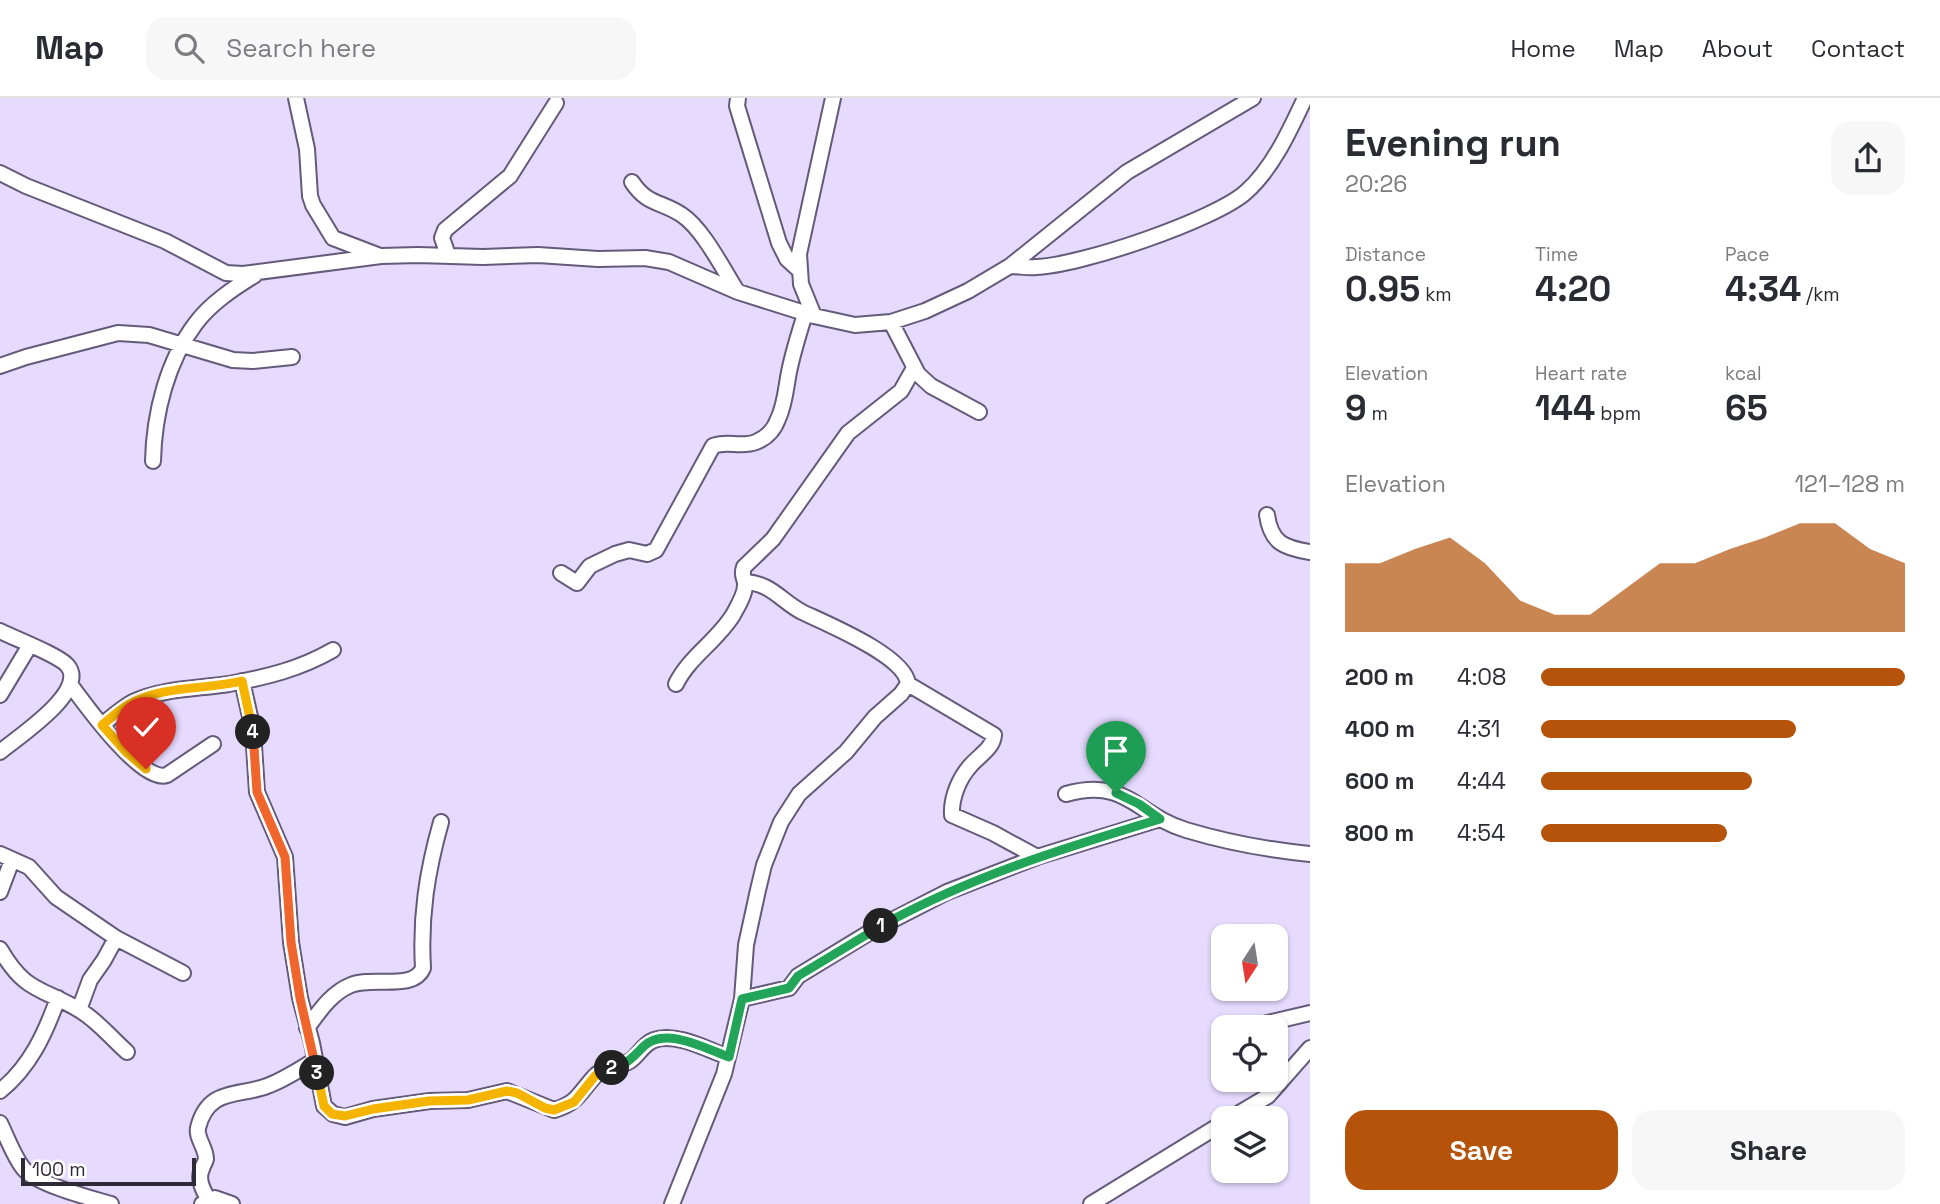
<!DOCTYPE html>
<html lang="en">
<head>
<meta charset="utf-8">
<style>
  :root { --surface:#fff; --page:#f7f7f7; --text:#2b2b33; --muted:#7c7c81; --line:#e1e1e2; --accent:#b45309 }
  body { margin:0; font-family:"Space Grotesk",sans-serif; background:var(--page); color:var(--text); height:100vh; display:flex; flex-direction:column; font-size:26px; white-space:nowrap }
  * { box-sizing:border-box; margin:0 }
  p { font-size:23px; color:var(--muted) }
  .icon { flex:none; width:38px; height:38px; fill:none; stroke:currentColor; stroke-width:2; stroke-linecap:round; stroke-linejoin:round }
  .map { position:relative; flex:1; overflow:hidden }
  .sheet { display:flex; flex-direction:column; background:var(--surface); width:630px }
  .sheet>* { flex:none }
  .needle { width:46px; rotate:192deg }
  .buttons { position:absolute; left:1211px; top:826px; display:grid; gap:14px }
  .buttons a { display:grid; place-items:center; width:77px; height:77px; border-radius:14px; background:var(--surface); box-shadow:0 2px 5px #0004; font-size:35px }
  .scale { position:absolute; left:21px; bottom:18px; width:175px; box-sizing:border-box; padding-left:7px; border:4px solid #2e2a38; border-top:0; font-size:19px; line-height:24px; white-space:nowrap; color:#2e2a38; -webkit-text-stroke:5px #fff; paint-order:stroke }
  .pin { position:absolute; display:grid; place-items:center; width:60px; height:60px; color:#fff; margin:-72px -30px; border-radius:50% 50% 50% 0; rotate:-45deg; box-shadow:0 0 7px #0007 }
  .pin .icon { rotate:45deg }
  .km { position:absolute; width:35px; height:35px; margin:-18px; border-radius:50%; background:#222; color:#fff; font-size:19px; line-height:35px; text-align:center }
  .round { display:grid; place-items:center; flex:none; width:74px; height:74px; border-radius:21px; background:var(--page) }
  .head { display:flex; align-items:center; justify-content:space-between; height:119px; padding:0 35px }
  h1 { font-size:38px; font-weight:700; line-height:52px }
  .metrics { display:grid; grid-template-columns:repeat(3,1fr); gap:10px; height:119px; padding:7px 35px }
  .metrics div { display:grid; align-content:center }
  .metrics b { font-size:35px; font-weight:700 }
  .metrics small { font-size:19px; font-weight:400 }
  .metrics p { font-size:19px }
  .chart { height:196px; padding:14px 35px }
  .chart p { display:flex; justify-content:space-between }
  .chart svg { width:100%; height:126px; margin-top:7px; fill:var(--accent); opacity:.7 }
  .cta { display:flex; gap:14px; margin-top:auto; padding:14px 35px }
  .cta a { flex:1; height:80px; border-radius:21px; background:var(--accent); color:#fff; font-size:28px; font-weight:700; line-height:80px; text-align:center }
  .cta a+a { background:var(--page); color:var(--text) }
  ul { padding:0 35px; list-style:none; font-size:23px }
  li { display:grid; grid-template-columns:112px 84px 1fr; align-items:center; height:52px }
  li i { height:18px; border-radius:9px; background:var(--accent) }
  header { display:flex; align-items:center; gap:42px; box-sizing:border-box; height:98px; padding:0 35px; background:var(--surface); border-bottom:2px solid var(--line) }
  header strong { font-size:33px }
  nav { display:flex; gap:38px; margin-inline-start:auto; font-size:24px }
  .search { width:490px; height:63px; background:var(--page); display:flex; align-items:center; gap:18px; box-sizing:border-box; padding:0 24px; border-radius:21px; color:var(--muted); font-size:26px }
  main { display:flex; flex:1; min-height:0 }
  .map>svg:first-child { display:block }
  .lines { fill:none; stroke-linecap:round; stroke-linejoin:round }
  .minor-casing { stroke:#645a79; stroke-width:18 }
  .minor { stroke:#fff; stroke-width:14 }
  .split-1-casing { stroke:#fff; stroke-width:14 }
  .split-2-casing { stroke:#fff; stroke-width:14 }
  .split-3-casing { stroke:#fff; stroke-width:14 }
  .split-4-casing { stroke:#fff; stroke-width:14 }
  .split-5-casing { stroke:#fff; stroke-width:14 }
  .split-1 { stroke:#22a559; stroke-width:9 }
  .split-2 { stroke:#22a559; stroke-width:9 }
  .split-3 { stroke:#f5b400; stroke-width:9 }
  .split-4 { stroke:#f0652b; stroke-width:9 }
  .split-5 { stroke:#f5b400; stroke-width:9 }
</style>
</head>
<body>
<header>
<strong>Map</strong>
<div class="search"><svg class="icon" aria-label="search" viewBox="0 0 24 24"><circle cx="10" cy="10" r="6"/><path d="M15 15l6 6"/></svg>Search here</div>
<nav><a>Home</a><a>Map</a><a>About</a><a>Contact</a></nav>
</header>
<main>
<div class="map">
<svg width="1310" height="1106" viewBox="0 0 1310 1106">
  <rect width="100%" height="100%" fill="#e6dbff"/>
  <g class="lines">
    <g class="minor-casing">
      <path id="minor" d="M296 0 307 51 310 98 313 107 333 140 380 158
        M738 0 737 8 748 44 779 145 787 161 798 171
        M0 75 26 88 165 143 226 175 243 176 381 158 418 157 483 159 538 157 598 161 645 160 669 164 738 194 814 218 855 227 891 224 925 213 968 193 1010 168 1127 74 1253 0
        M632 84C647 107 661 103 682 117 703 131 723 171 737 193
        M448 157 442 140 445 132 510 78 556 5
        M1010 168C1019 168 1028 170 1036 169 1079 168 1215 122 1246 94 1273 70 1290 32 1305 0
        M814 218 801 186 799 156 833 0
        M891 224 918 276 931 288 979 314
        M0 268 26 259 118 235 149 237 233 262 253 263 292 259
        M153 363C154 316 167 263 196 225 211 205 234 190 255 177
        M1267 417C1271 445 1284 450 1310 454
        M561 475 577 485 590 468 615 456 629 452 647 456 656 452 713 348C727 342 741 350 756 344 766 340 774 332 778 321 785 307 786 289 789 274 793 254 799 235 805 216
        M0 533C14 540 58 557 67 567 90 593 16 640 0 654
        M242 583 253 632 257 694 285 759 291 844 300 900 312 945 324 1008 333 1016 345 1019 373 1011 430 1003 468 1002 507 993 554 1012C578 1005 579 995 595 978 604 968 619 970 630 963 639 957 643 946 654 942 676 934 708 952 728 959
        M70 586C84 605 142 686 167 677L213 646
        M676 586C689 559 717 543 733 517 738 508 746 495 745 485 744 478 741 477 744 469L773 441 848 335 901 293 914 270
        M908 586 994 637C993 650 980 657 971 667 959 680 951 700 952 717L993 735 1037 759
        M0 597 30 547
        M102 627C112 619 122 610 133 604 163 590 197 591 229 586 267 579 300 571 333 552
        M1066 696C1127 679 1136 717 1186 732 1226 744 1269 752 1310 756
        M0 756 29 769 56 799 116 840 183 875
        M0 794 12 762
        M0 851C26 896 42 889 81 913 99 924 112 941 127 954
        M742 901 789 890 798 878 875 831 947 794 1037 759 1160 721
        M79 912 90 882 104 862 116 840
        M1251 929 1310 915
        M307 930C319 914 331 895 351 887 373 878 414 893 423 870 420 818 427 774 441 724
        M0 993C30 969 45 936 58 900
        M1231 1020 1268 998 1310 950
        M0 1025C7 1039 13 1057 23 1070 35 1086 90 1100 111 1106
        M208 1101C203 1092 197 1081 202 1071 203 1066 205 1066 206 1061 206 1050 196 1040 198 1030 208 989 239 999 267 988 284 982 300 971 315 962
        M202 1106 215 1100 232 1106
        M672 1106 724 976 742 901 746 847 758 792 764 767 781 724 799 696 846 654 875 619 901 596 908 586C906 558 825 525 802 514 781 503 771 485 745 484
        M1091 1106 1223 1025"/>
    </g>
    <use href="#minor" class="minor"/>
  </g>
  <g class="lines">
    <g class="split-1-casing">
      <path id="split-1" d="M881 828C969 779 1064 750 1160 721L1139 706 1116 695"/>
    </g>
    <g class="split-2-casing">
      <path id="split-2" d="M612 970C628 966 633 959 644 948 666 928 706 951 729 959L742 901 789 890 798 878 881 828"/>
    </g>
    <g class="split-3-casing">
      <path id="split-3" d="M317 975 324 1008 332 1016 345 1018 373 1011 429 1003 468 1002 507 993 517 995 545 1010 554 1012 574 1004 595 978 602 972 612 970"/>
    </g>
    <g class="split-4-casing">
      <path id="split-4" d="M253 634 257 694 285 759 291 844 300 900 317 975"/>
    </g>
    <g class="split-5-casing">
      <path id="split-5" d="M146 671 126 654 102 627C111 620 119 612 128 607 162 587 205 592 242 583L253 634"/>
    </g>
    <use href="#split-1" class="split-1"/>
    <use href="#split-2" class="split-2"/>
    <use href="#split-3" class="split-3"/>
    <use href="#split-4" class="split-4"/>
    <use href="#split-5" class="split-5"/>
  </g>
</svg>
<div class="buttons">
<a><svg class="needle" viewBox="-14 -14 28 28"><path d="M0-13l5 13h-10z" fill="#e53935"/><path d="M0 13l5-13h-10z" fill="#7c7c81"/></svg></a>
<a><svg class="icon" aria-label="locate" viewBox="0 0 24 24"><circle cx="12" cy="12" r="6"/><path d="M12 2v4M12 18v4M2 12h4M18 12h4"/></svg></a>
<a><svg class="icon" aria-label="layers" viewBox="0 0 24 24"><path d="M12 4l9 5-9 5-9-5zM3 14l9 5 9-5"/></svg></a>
</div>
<div class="scale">100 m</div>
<div class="pin" style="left:1116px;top:695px;background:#1e9e55"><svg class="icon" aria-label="arrive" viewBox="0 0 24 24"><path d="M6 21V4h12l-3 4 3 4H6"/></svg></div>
<div class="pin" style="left:146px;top:671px;background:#d93025"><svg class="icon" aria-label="check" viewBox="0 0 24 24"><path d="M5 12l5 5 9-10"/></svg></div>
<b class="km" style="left:881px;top:828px">1</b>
<b class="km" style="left:612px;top:970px">2</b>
<b class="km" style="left:317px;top:975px">3</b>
<b class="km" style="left:253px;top:634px">4</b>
</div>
<section class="sheet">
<div class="head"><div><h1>Evening run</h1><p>20:26</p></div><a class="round"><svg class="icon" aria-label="share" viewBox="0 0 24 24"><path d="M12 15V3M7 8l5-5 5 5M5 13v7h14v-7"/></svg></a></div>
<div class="metrics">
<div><p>Distance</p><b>0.95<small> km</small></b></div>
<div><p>Time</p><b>4:20</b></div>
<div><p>Pace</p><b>4:34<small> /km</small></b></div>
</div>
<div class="metrics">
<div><p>Elevation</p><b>9<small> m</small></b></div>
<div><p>Heart rate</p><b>144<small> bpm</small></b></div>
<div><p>kcal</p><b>65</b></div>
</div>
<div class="chart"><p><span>Elevation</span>121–128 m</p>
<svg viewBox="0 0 160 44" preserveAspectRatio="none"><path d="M0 44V20L10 20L20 15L30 11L40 20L50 33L60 38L70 38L80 29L90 20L100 20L110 15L120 11L130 6L140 6L150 15L160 20V44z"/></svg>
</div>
<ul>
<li><b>200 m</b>4:08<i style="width:100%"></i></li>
<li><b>400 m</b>4:31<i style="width:70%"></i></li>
<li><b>600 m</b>4:44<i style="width:58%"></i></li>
<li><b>800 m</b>4:54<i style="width:51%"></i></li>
</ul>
<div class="cta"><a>Save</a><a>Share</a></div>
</section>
</main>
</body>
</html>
